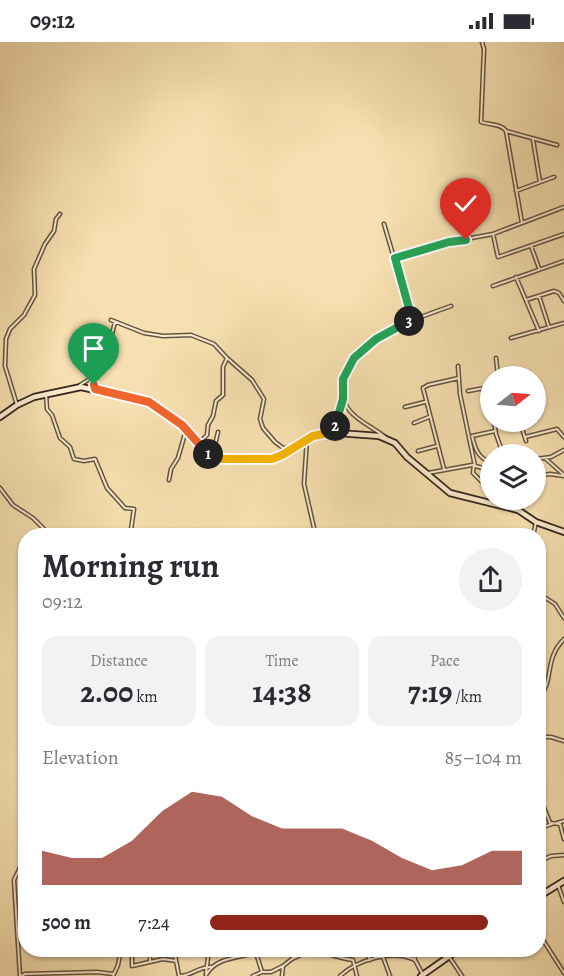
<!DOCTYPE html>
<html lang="en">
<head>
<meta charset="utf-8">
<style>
  :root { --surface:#fff; --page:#f2f2f3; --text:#2b2b33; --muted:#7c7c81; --accent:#8f2418 }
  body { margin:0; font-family:Alegreya,serif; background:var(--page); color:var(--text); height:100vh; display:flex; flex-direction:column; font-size:22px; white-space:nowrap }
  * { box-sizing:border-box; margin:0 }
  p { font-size:20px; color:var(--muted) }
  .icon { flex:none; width:33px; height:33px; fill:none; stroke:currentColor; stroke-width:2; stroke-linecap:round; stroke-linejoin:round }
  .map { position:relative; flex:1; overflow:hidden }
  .panel { position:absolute; left:18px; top:486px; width:528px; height:429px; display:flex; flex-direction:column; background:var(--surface); border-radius:24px; box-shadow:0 2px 4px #0004 }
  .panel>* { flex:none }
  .needle { width:39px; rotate:73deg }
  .buttons { position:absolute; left:480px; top:324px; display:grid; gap:12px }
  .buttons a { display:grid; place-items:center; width:66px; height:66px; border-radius:50%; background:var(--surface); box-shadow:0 2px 4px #0004; font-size:30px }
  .pin { position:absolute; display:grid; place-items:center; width:51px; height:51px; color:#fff; margin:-62px -26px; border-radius:50% 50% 50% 0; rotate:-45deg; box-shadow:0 0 6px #0007 }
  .pin .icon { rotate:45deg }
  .km { position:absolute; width:30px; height:30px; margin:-15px; border-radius:50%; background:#222; color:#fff; font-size:16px; line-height:30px; text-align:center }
  .round { display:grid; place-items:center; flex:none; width:63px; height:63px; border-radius:32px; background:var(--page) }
  .overview { display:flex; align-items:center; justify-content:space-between; height:102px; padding:0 24px }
  h1 { font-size:33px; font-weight:700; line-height:45px }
  .stats { display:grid; grid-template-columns:repeat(3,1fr); gap:9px; height:102px; padding:6px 24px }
  .stats div { display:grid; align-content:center; border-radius:15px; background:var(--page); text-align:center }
  .stats b { font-size:30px; font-weight:700 }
  .stats small { font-size:16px; font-weight:400 }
  .stats p { font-size:16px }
  .chart { height:168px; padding:12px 24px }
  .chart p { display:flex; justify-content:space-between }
  .chart svg { width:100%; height:108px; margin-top:6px; fill:var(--accent); opacity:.7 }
  ul { padding:0 24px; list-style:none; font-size:20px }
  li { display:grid; grid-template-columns:96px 72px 1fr; align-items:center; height:45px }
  li i { height:15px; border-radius:8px; background:var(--accent) }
  .status { display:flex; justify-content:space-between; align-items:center; height:42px; padding:0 30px; background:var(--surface); direction:ltr }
  .status svg { height:16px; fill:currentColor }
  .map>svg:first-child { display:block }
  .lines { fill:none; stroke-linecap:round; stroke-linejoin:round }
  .street-casing { stroke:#655442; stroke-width:5 }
  .secondary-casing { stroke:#35251d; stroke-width:8 }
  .street { stroke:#f9eacc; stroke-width:2 }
  .secondary { stroke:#f9eacc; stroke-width:4.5 }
  .split-1-casing { stroke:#fff; stroke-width:12 }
  .split-2-casing { stroke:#fff; stroke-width:12 }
  .split-3-casing { stroke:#fff; stroke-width:12 }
  .split-4-casing { stroke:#fff; stroke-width:12 }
  .split-1 { stroke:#f0652b; stroke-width:8 }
  .split-2 { stroke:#f5b400; stroke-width:8 }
  .split-3 { stroke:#22a559; stroke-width:8 }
  .split-4 { stroke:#22a559; stroke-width:8 }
</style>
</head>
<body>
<div class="status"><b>09:12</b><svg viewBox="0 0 49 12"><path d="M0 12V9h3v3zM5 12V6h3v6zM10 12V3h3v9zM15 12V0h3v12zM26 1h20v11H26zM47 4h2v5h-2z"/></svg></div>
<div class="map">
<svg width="564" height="934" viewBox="0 0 564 934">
  <rect width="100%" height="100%" fill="#f6dfb0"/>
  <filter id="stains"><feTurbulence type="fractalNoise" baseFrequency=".00333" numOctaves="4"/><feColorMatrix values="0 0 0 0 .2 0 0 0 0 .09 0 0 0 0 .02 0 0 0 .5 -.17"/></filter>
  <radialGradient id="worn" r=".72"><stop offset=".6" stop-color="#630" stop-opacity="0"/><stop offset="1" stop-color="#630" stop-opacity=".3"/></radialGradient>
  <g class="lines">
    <g class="street-casing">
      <path id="street" d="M482 0 484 7 481 80C488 83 501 81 506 89L522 181
        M506 89 557 103
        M533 98 540 140
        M516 149 554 135
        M384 182 412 277
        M493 192 498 215 564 192
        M531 204 539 226
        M395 216 449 200 493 192 564 165
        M516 235 539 289
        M493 244 564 219
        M539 254 549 285
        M526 258 554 249 559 251 564 259
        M111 278 144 291 163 294 191 293 214 302 227 316 252 338 264 357 260 377 263 386 275 400 283 406H288
        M511 296 564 281
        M496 316 498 334
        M458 324 460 352 475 424
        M93 332 95 347
        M80 343 88 338 93 332 97 320 112 292 115 280
        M488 345 490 360
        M468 349 490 345
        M46 352 47 367 52 373 60 396 70 405 74 417 84 419 95 417 107 446 125 466 134 467 130 494
        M17 363 5 324 6 297 10 287 24 273 35 253 34 227 45 202 54 189 56 177 60 172
        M405 365 425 360
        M494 380 496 392 503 412
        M520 380 526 399
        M414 381 429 375
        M333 390 343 358
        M472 394C475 406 478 416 490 420
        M472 394 495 389
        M385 395C373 385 353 377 346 363 339 352 342 338 348 328 350 324 352 319 354 316 372 291 423 274 451 264
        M525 395 557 387 564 395
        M307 397 304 442 314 486 311 494
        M198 402 207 393 208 383 213 374 216 359 223 353V325L227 316
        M418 409 437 404
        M213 412 218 390
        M536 417 551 415 564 408
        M546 417 564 433
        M474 423 473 431 490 448
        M444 427 423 346 428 343 459 336
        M428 431 472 423 490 428
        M536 434 550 432 564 434
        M169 438 171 427 178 416 186 388
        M0 446 13 463 33 476 51 494
        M513 458 515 466
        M533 494 536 480
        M538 551 555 562 564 576
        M538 660C542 652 547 645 548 637 551 620 552 609 564 597
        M538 695H551L564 699
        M538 750 550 781 560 782 564 797
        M557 781 564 779
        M538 787 552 782
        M26 789V794
        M538 820 551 814 564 813
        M558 843 564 860
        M538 890 564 931
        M150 908V920
        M174 908 179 934
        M313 908C327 911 338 916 353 918L357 934
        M366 908 370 918
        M413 908 415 918
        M132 909V924L163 917 176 919
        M383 915 390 934
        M450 916 462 934
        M292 917 311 908
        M206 931 209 908
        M206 933C216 915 238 916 256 911L262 930
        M20 934 14 838 26 813
        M21 934 25 932 97 930 113 932
        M113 934 118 923 121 908
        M180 934C191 934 200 924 211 925
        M253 934 262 930H271L283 924
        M282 934 283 924 292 917 297 908
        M340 934C357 918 393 907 415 918L422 931"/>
    </g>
    <g class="secondary-casing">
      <path id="secondary" d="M0 375 17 363 34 355 81 345 149 360 182 383 205 410 221 417 275 416 306 397 324 390 379 394 395 401 407 415 450 451 518 468 536 480 564 490
        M538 855 564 839
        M421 934 458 908"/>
    </g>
    <use href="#street" class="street"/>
    <use href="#secondary" class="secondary"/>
  </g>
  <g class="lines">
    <g class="split-1-casing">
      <path id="split-1" d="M94 343 95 347 149 360 182 383 208 412"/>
    </g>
    <g class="split-2-casing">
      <path id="split-2" d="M208 412 222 417H272L282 413 313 394 333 390 335 384"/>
    </g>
    <g class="split-3-casing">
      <path id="split-3" d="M335 384 343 357V337L354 316 376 297 409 279"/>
    </g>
    <g class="split-4-casing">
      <path id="split-4" d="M409 279 412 277 395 216 449 200 466 198"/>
    </g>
    <use href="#split-1" class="split-1"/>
    <use href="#split-2" class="split-2"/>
    <use href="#split-3" class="split-3"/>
    <use href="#split-4" class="split-4"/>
  </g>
  <rect width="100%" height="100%" filter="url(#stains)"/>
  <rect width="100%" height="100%" fill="url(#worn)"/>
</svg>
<div class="buttons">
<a><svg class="needle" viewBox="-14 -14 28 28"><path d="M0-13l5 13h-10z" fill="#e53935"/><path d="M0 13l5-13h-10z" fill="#7c7c81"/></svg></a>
<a><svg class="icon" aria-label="layers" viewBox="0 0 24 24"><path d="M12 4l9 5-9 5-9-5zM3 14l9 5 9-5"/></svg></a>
</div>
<div class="pin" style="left:94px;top:343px;background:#1e9e55"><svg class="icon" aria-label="arrive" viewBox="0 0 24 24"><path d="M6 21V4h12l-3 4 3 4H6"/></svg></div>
<div class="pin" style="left:466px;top:198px;background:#d93025"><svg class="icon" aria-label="check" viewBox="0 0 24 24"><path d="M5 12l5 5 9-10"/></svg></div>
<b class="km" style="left:208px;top:412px">1</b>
<b class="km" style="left:335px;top:384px">2</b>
<b class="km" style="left:409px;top:279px">3</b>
<section class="panel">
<div class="overview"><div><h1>Morning run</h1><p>09:12</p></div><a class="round"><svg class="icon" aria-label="share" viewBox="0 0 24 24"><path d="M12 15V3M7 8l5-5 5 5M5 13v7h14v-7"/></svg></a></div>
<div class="stats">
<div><p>Distance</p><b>2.00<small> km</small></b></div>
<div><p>Time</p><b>14:38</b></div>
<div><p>Pace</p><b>7:19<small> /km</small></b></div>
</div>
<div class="chart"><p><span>Elevation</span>85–104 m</p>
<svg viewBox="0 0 160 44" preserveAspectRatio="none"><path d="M0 44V30L10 33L20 33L30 26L40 14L50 6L60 8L70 16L80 21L90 21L100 21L110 26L120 33L130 38L140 36L150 30L160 30V44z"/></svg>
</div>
<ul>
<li><b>500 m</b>7:24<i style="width:89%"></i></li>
</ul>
</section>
</div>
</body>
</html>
